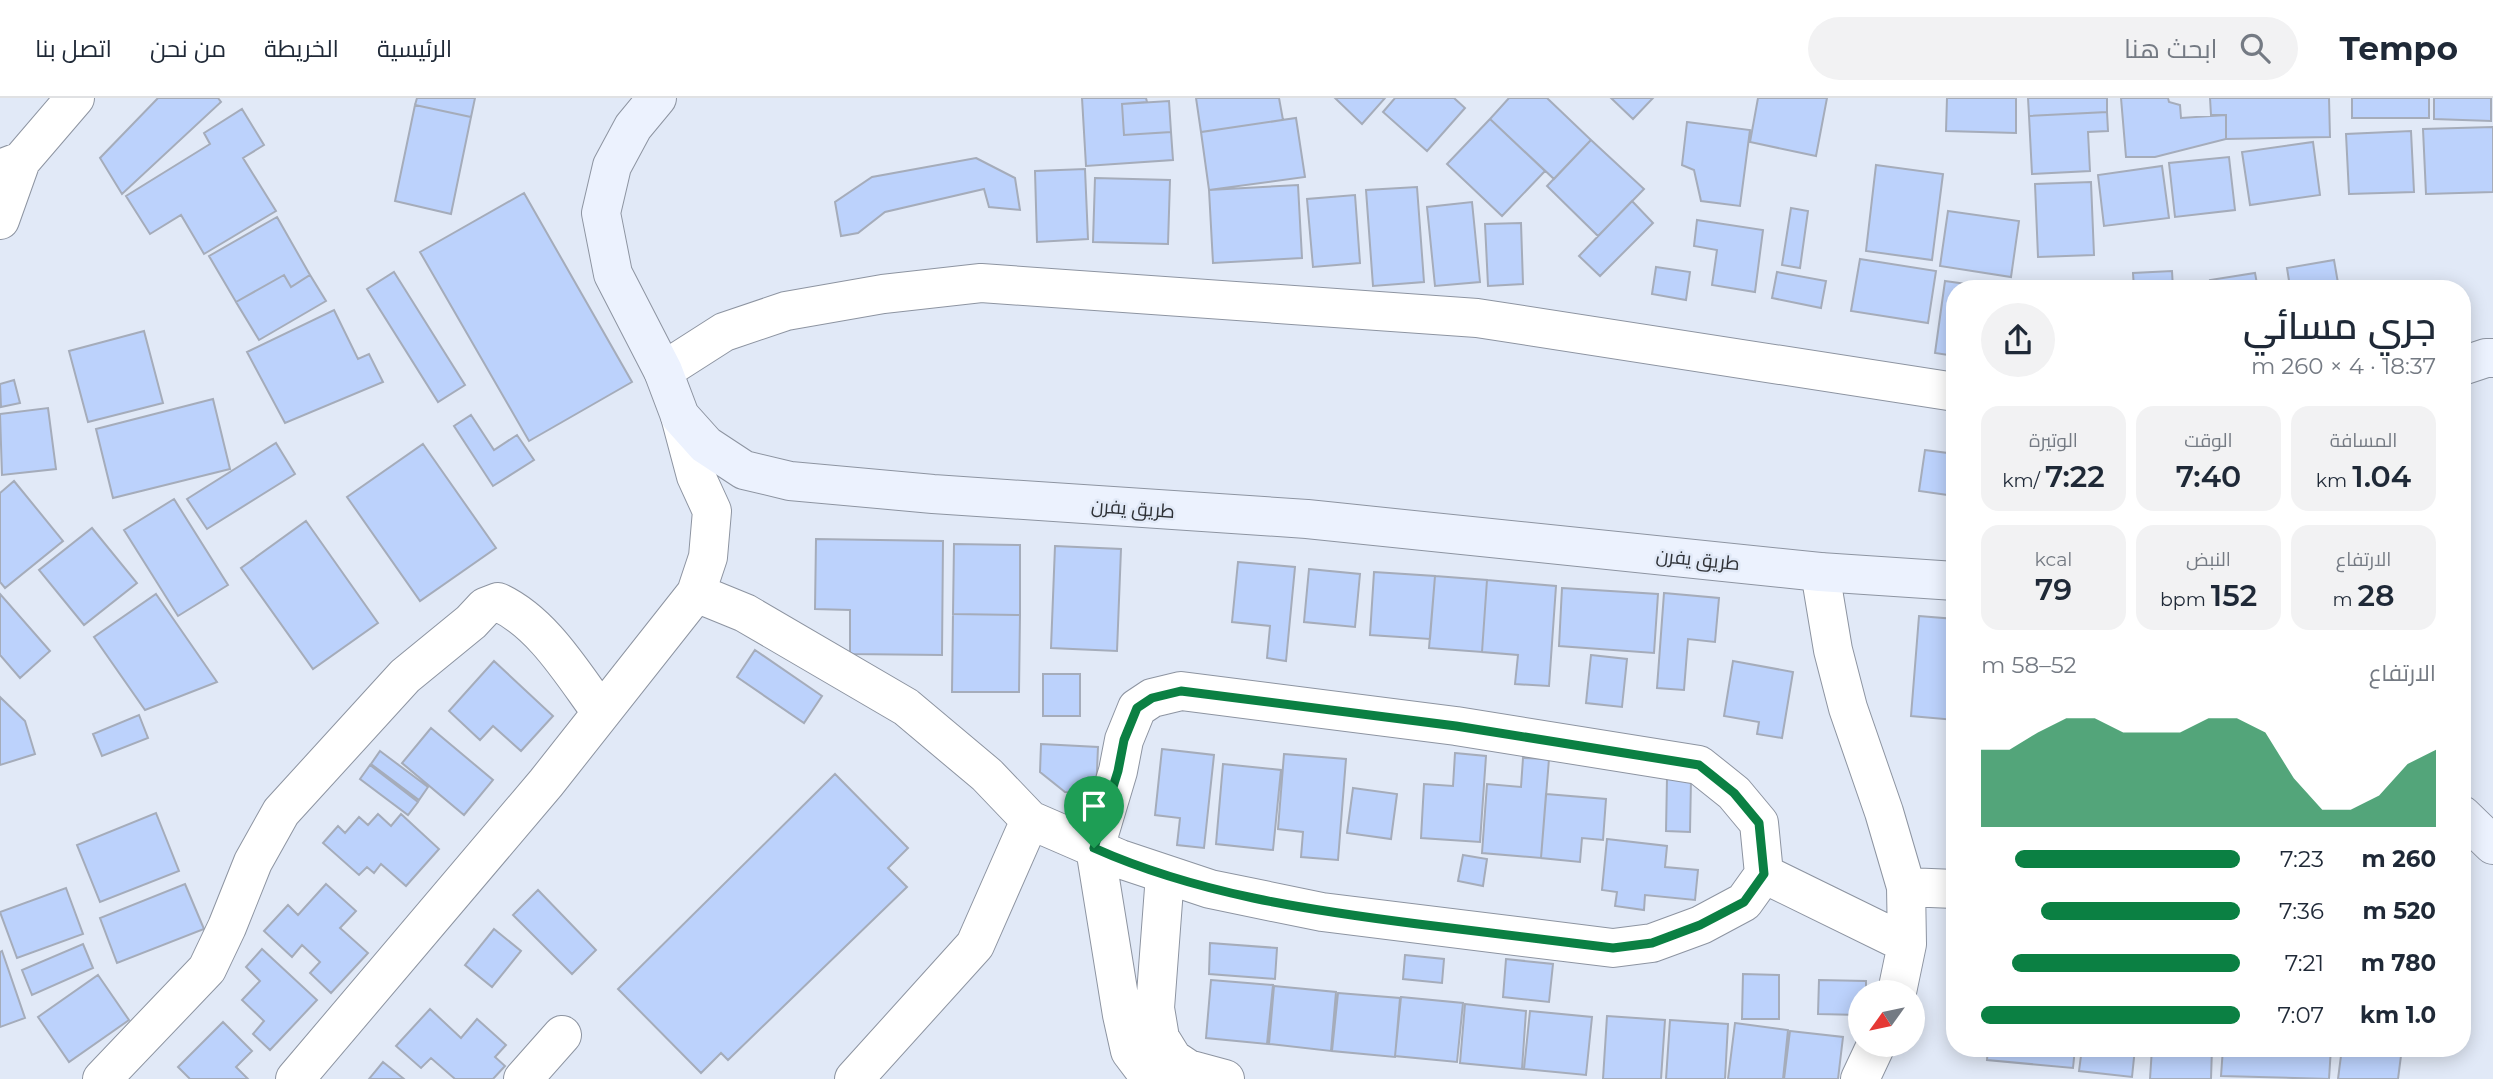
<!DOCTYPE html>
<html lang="ar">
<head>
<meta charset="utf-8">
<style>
  :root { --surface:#fff; --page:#f2f2f3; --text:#1f2937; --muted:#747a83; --line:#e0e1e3; --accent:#0b8043 }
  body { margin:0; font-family:Montserrat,Cairo,sans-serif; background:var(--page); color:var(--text); direction:rtl; height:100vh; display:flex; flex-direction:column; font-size:26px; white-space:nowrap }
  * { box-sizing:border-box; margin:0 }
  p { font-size:23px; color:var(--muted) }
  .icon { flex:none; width:38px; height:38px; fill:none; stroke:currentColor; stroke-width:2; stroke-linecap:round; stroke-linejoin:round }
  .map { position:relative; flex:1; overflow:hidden; direction:ltr }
  .details { position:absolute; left:1946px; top:182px; width:525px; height:777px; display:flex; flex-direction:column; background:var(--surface); border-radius:28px; box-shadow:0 4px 18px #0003; direction:rtl }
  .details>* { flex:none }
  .needle { width:46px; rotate:237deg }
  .fabs { position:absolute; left:1848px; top:882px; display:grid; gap:14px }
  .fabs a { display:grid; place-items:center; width:77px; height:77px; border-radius:50%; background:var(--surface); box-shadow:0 4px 18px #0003; font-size:35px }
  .pin { position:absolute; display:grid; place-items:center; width:60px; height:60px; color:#fff; margin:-72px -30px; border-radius:50% 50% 50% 0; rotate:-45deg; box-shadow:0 0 7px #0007 }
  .pin .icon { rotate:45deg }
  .round { display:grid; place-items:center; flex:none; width:74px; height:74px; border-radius:37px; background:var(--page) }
  .overview { display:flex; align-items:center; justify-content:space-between; height:119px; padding:0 35px }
  h1 { font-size:38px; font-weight:600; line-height:52px }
  .stats { display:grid; grid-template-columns:repeat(3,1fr); gap:10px; height:119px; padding:7px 35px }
  .stats div { display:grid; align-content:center; border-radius:18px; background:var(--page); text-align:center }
  .stats b { font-size:30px; font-weight:600 }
  .stats small { font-size:19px; font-weight:400 }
  .stats p { font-size:19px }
  .chart { height:196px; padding:14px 35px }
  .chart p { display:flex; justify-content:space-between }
  .chart svg { width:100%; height:126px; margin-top:7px; fill:var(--accent); opacity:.7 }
  ul { padding:0 35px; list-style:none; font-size:23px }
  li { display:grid; grid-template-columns:112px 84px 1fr; align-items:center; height:52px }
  li i { height:18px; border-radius:9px; background:var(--accent) }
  header { display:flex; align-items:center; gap:42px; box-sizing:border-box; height:98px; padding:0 35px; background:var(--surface); border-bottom:2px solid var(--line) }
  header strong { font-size:33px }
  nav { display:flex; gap:38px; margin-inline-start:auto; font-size:24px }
  .search { width:490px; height:63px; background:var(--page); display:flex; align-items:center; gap:18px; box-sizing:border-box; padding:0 24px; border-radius:38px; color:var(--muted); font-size:26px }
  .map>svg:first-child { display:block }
  .building { fill:#bcd2fc; stroke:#a5acba; stroke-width:2 }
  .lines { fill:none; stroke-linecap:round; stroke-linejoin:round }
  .minor-casing { stroke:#8d94a1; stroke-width:40 }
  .secondary-casing { stroke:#8d94a1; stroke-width:40 }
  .minor { stroke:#fff; stroke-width:38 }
  .secondary { stroke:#ecf2fe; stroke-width:38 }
  .route-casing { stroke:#fff; stroke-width:14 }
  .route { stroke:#0b8043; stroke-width:9 }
  .labels { text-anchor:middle; stroke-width:5; stroke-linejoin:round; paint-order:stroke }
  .street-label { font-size:19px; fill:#2e3136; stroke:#e1e9f7 }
</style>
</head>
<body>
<header>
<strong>Tempo</strong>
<div class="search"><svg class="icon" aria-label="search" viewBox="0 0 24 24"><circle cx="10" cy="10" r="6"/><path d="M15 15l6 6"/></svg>ابحث هنا</div>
<nav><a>الرئيسية</a><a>الخريطة</a><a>من نحن</a><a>اتصل بنا</a></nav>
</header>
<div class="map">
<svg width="2493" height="981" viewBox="0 0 2493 981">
  <rect width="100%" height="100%" fill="#e1e9f7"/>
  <path class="building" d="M158 0H218L221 4 122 96 100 60Z
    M417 0H475L471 19 415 7Z
    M1082 0H1146L1147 4 1122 6 1124 37 1171 34 1173 62 1086 68Z
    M1196 0H1279L1283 22 1201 34Z
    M1335 0H1385L1362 26Z
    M1395 0H1454L1465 10 1427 53 1383 14Z
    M1509 0H1547L1591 42 1554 81 1490 21Z
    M1611 0H1653L1633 21Z
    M1758 0H1827L1816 58 1750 44Z
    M1947 0H2016V35L1946 33Z
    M2028 0H2107V14L2029 18Z
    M2121 0H2168L2169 4 2180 7 2181 20 2226 17V41L2155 59H2126Z
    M2210 0H2329L2330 39 2226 41V17H2211Z
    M2352 0H2429V20H2352Z
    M2434 0H2491V23L2434 21Z
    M1169 3 1171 34 1124 37 1122 6Z
    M415 7 471 19 451 116 395 103Z
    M242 11 264 47 243 60 276 113 204 156 181 117 150 136 126 98 210 46 204 35Z
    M2107 14 2108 33 2088 34 2090 73 2032 76 2029 18Z
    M1296 20 1305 79 1209 92 1201 34Z
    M1490 21 1545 73 1502 118 1447 66Z
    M1687 24 1750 32 1740 108 1701 103 1694 72 1682 67Z
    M2493 29V94L2426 96 2423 31Z
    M2411 33 2414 94 2349 96 2346 36Z
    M1591 42 1644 91 1598 138 1547 88Z
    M2313 44 2320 97 2250 107 2242 54Z
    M2229 59 2235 112 2175 119 2169 65Z
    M976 60 1015 80 1020 112 989 109 984 91 885 114 858 135 841 138 835 104 872 79Z
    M1876 67 1943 76 1932 162 1866 153Z
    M2162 68 2169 120 2104 128 2098 77Z
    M1085 71 1088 141 1037 144 1035 73Z
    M1095 80 1170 82 1168 146 1093 144Z
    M2091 84 2094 157 2038 159 2035 86Z
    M1298 87 1302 160 1213 165 1209 92Z
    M1417 89 1424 184 1373 188 1366 92Z
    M524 95 632 284 529 343 420 154Z
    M1355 97 1360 165 1313 169 1307 101Z
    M1632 103 1653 125 1600 178 1579 158Z
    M1472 104 1480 184 1435 188 1427 109Z
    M1791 110 1808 113 1800 170 1782 167Z
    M1948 113 2019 123 2011 179 1940 168Z
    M277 119 310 177 291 189 284 177 236 204 209 158Z
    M1697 122 1763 132 1755 194 1712 187 1717 152 1694 148Z
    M1521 125 1523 186 1488 188 1485 126Z
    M1860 161 1936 173 1928 225 1851 213Z
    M2334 162 2338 185 2326 187 2327 191H2282L2290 189 2287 170Z
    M1656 169 1690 174 1686 202 1652 196Z
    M2172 173 2173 191H2134L2133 175Z
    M394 174 465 287 438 304 367 191Z
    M1777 174 1826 183 1821 210 1772 200Z
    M2255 175 2258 191H2211L2210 182Z
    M284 177 291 189 310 177 326 203 259 242 236 204Z
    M1945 183 2003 191H1955V258L1935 255Z
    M334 212 358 261 369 256 383 284 285 325 247 254Z
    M144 233 163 305 88 324 69 253Z
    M14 282 20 305 1 309 0 286Z
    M213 301 230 371 113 400 96 331Z
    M48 310 56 371 2 377 0 316Z
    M471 317 494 352 517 337 534 362 493 388 454 328Z
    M276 345 295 376 207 431 187 401Z
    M423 346 496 450 420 503 347 399Z
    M1925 352 1955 356V398L1919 393Z
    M14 383 63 443 5 490 0 484V395Z
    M174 401 228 487 178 518 124 432Z
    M306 423 378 525 313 571 241 470Z
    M92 430 137 485 84 527 39 472Z
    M816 441 943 443 942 557 850 556V512L815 511Z
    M954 446 1020 447V517L953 516Z
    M1055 448 1121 451 1117 553 1051 550Z
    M1238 464 1295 469 1286 563 1267 560 1270 528 1232 524Z
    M1309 471 1360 476 1355 529 1304 524Z
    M1374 474 1435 478 1430 541 1370 537Z
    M1435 478 1487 482 1482 554 1429 550Z
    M1487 482 1556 488 1549 588 1515 586 1518 557 1482 554Z
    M1562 490 1658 496 1654 555 1559 548Z
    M1664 495 1719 500 1715 544 1688 541 1684 592 1657 590Z
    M0 496 50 553 20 580 0 557Z
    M156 496 217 584 145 612 94 539Z
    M953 516 1020 517 1019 594H952Z
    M1919 518 1955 521V622L1911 618Z
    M755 552 822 598 804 625 737 579Z
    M1591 557 1627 561 1622 609 1586 605Z
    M494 563 553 618 521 653 493 628 480 642 449 613Z
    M1733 563 1793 574 1782 640 1757 636 1759 624 1724 618Z
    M1043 576H1080V618H1043Z
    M0 599 25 623 35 656 0 667Z
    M139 617 148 640 102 658 93 636Z
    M431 630 493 682 464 717 402 665Z
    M1041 646 1098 649 1096 696 1065 694 1040 674Z
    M1162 651 1214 657 1204 750 1177 747 1180 720 1155 717Z
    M380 653 428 689 419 702 371 666Z
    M1455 655 1486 658 1480 744 1421 740 1424 686 1453 688Z
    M1284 656 1346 661 1338 762 1301 759 1303 734 1278 731Z
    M1523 660 1549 661 1541 760 1482 755 1487 686 1521 689Z
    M1223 666 1281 672 1273 752 1216 746Z
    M370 667 418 704 408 717 360 681Z
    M835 676 908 750 888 770 907 789 728 962 721 955 701 975 618 891Z
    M1667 680 1691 681 1690 734 1666 733Z
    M1353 690 1397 696 1391 741 1347 735Z
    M1546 696 1606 701 1603 742 1582 740 1580 764 1541 760Z
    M156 715 179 773 100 804 77 747Z
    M378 716 391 728 401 716 439 751 406 788 381 766 374 775 367 769 359 777 323 745 338 728 345 735 359 719 368 727Z
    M1607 741 1667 748 1665 769 1698 772 1695 802 1645 797 1644 812 1615 808 1617 794 1602 792Z
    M1463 757 1487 761 1483 788 1458 783Z
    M185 786 204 831 117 865 100 820Z
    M326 786 356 813 340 830 368 855 331 895 310 875 320 864 302 847 292 859 264 833 288 807 298 817Z
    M66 790 83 836 17 860 0 814Z
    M538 792 596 852 572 876 513 817Z
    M494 831 521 853 492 889 465 867Z
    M1210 845 1277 850 1275 881 1209 876Z
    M83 846 93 870 32 897 22 872Z
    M262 851 317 902 270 952 253 936 264 923 242 902 260 883 246 869Z
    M2 853 25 920 0 929V854Z
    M1405 857 1444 861 1442 885 1403 881Z
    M1506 861 1553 866 1549 904 1503 899Z
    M1743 876 1779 877V921H1742Z
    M98 877 129 922 69 964 38 919Z
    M1211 882 1273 887 1267 946 1206 940Z
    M1819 882 1866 883V894H1860V917L1818 916Z
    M1274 888 1336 894 1331 953 1269 946Z
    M1338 895 1400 900 1395 959 1332 953Z
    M1401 899 1463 905 1457 964 1395 958Z
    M1465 906 1526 913 1522 971 1460 965Z
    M430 911 461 940 477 921 506 947 495 959 505 968 493 981H455L431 960 421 970 396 948Z
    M1530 913 1592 919 1586 977 1524 971Z
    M1607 918 1665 922 1661 981H1603Z
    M1670 922 1728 926 1725 981H1666Z
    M223 924 252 953 236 969 248 981H190L178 969Z
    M1735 925 1788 932 1783 981H1728Z
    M1790 933 1843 939 1838 981H1784Z
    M1988 950H2075L2073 970 1987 962Z
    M2082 950H2135L2132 979 2079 973Z
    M2152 950H2212L2211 981H2150Z
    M2223 950H2331L2329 981 2221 978Z
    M2342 950H2402L2398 981H2338Z
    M383 964 404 981H369Z"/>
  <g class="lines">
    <g class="minor-casing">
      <path id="minor" d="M0 71 21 63 75 0
        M0 122 21 63
        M663 273 724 234 786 213 883 196 981 185 1477 220 1955 294
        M1820 474 1833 552 1848 610 1884 714 1906 789 1907 846 1897 894
        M696 495 745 515 906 609 987 677 1030 722 1120 761 1210 791 1322 814 1613 850 1652 845 1701 827 1744 804 1764 776 1759 725 1734 695 1699 667 1456 628 1181 593 1152 600 1137 610 1124 642 1118 673 1095 750 1122 917 1130 953 1151 981
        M1764 776 1907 846
        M1165 777 1155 910 1160 940 1173 961 1188 971 1225 981
        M1906 789 1955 791
        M102 981 207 871 227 829 253 764 281 714 405 578 471 524 485 509 498 504C543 525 572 575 601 614
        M295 981 546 685 696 495 708 459 712 413 696 378 680 318
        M523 981 562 937
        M854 981 975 847 1030 722
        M1860 981 1876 947"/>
    </g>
    <g class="secondary-casing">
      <path id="secondary" d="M657 0 633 29 612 68 601 115 613 176 663 273 680 318 706 347 744 372 790 383 933 396 1307 421 1820 474 1955 483
        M2462 268 2486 260H2493
        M2462 717 2493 747"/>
    </g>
    <use href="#minor" class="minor"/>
    <use href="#secondary" class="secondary"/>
  </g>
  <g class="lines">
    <g class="route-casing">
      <path id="route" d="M1181 593 1456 628 1699 667 1734 695 1759 725 1764 776 1744 804 1700 827 1652 845 1613 850C1548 842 1483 834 1418 826 1308 812 1197 796 1094 750L1118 673 1124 642 1137 610 1152 600Z"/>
    </g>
    <use href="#route" class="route"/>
  </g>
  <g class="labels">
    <g class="street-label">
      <text transform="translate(1133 410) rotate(4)" y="7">طريق يفرن</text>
      <text transform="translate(1698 461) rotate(6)" y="7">طريق يفرن</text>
    </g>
  </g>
</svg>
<div class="fabs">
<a><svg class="needle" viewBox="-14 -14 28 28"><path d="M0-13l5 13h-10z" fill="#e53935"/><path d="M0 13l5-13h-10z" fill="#747a83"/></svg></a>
</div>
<div class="pin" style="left:1094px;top:750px;background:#1e9e55"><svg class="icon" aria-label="arrive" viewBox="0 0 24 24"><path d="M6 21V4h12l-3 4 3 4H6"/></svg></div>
<section class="details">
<div class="overview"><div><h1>جري مسائي</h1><p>18:37 · 4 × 260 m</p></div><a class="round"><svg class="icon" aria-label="share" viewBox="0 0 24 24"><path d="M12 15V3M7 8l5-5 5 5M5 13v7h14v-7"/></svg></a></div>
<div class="stats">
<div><p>المسافة</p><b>1.04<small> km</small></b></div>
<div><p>الوقت</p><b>7:40</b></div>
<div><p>الوتيرة</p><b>7:22<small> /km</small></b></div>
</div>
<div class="stats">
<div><p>الارتفاع</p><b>28<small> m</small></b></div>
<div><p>النبض</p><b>152<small> bpm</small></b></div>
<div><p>kcal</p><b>79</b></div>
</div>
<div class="chart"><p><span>الارتفاع</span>52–58 m</p>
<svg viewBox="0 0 160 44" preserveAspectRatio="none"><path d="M0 44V17L10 17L20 11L30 6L40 6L50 11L60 11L70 11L80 6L90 6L100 11L110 27L120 38L130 38L140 33L150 22L160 17V44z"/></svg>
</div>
<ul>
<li><b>260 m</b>7:23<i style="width:87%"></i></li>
<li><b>520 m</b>7:36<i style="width:77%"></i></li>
<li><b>780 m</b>7:21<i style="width:88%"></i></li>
<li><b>1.0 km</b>7:07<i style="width:100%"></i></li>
</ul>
</section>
</div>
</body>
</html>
